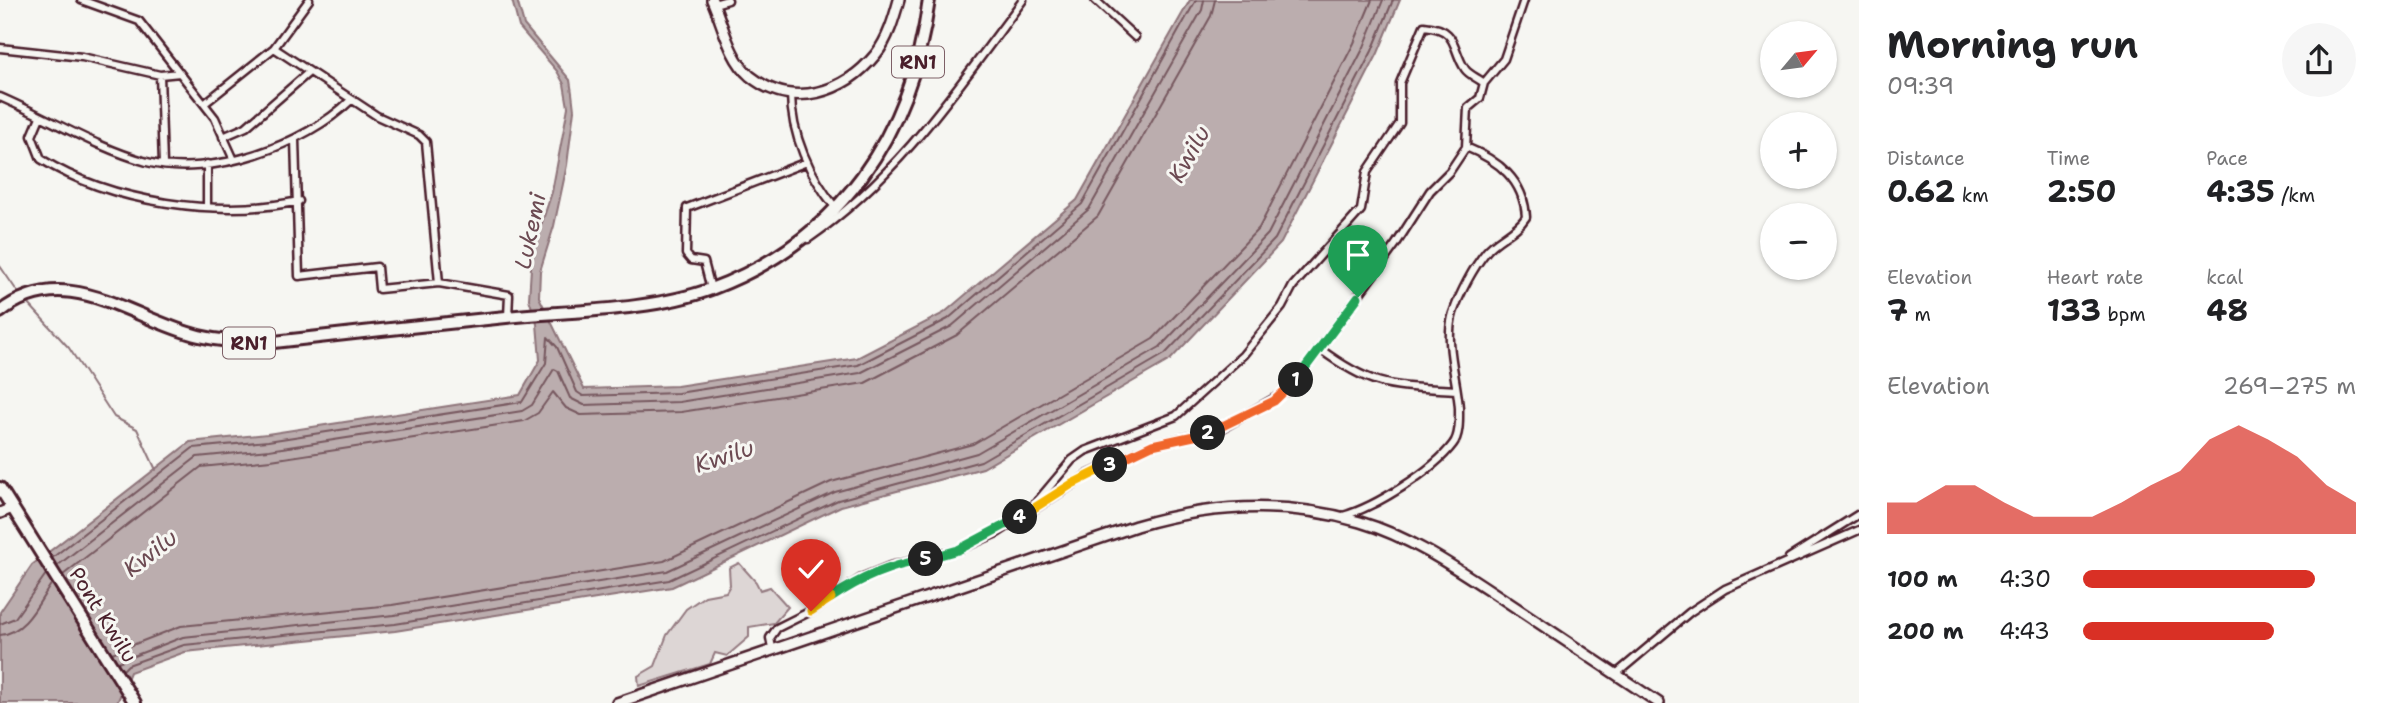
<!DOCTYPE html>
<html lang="en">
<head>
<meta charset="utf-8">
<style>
  :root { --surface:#fff; --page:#f6f6f6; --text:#202124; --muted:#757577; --accent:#d93025 }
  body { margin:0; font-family:"Shantell Sans",sans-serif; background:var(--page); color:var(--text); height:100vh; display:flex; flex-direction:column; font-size:26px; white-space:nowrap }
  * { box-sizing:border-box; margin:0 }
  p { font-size:23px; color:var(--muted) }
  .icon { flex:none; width:38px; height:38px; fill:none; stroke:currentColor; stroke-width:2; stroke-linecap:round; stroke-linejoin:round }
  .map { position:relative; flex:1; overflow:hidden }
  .drawer { display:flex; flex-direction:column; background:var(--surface); width:525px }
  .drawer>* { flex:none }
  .needle { width:46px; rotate:61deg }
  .controls { position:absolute; left:1760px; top:21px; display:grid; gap:14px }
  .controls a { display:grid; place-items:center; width:77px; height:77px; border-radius:50%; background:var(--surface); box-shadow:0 2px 5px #0004; font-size:35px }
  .pin { position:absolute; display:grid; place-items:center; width:60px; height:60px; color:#fff; margin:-72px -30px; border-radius:50% 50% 50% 0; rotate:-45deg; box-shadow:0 0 7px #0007 }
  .pin .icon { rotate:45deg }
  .km { position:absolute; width:35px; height:35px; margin:-18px; border-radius:50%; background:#222; color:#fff; font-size:19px; line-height:35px; text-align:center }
  .round { display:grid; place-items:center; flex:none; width:74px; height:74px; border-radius:37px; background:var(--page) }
  .summary { display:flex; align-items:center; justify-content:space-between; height:119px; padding:0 28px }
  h1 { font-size:38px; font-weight:700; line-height:52px }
  .figures { display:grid; grid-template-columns:repeat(3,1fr); gap:10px; height:119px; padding:7px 28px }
  .figures div { display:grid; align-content:center }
  .figures b { font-size:30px; font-weight:700 }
  .figures small { font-size:19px; font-weight:400 }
  .figures p { font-size:19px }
  .chart { height:196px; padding:14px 28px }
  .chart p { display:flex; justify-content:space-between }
  .chart svg { width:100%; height:126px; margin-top:7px; fill:var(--accent); opacity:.7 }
  ul { padding:0 28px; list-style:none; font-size:23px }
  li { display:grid; grid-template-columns:112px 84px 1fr; align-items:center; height:52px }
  li i { height:18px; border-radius:9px; background:var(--accent) }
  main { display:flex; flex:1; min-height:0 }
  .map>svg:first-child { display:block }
  .green { fill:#ddd6d5; stroke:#947a80; stroke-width:2 }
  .water { fill:#bbadae; stroke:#8e747a; stroke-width:2 }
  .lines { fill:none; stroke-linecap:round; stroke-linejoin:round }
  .shore { stroke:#77585f; stroke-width:2 }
  .stream { stroke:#8e747a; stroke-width:2 }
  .street-casing { stroke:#4a1f2b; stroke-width:11 }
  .secondary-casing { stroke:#4a1f2b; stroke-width:14 }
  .highway-casing { stroke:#4a1f2b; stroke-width:16 }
  .street { stroke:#f6f6f2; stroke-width:6 }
  .secondary { stroke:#f6f6f2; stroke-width:9 }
  .highway { stroke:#f6f6f2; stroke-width:10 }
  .split-1-casing { stroke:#fff; stroke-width:14 }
  .split-2-casing { stroke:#fff; stroke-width:14 }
  .split-3-casing { stroke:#fff; stroke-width:14 }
  .split-4-casing { stroke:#fff; stroke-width:14 }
  .split-5-casing { stroke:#fff; stroke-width:14 }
  .split-6-casing { stroke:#fff; stroke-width:14 }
  .split-7-casing { stroke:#fff; stroke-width:14 }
  .split-1 { stroke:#22a559; stroke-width:9 }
  .split-2 { stroke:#f0652b; stroke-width:9 }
  .split-3 { stroke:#f0652b; stroke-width:9 }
  .split-4 { stroke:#f5b400; stroke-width:9 }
  .split-5 { stroke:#22a559; stroke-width:9 }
  .split-6 { stroke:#22a559; stroke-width:9 }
  .split-7 { stroke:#f5b400; stroke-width:9 }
  .labels { text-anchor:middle; stroke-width:6; stroke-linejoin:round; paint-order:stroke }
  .shield { fill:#f6f6f2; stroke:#7e6067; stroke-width:2 }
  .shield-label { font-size:19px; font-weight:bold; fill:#4a1f2b }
  .street-label { font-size:21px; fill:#4a1f2b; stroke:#f6f6f2 }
  .water-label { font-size:23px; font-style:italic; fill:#6c4a52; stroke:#f6f6f2 }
</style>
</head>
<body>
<main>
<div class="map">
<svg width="1859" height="703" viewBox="0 0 1859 703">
  <rect width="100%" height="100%" fill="#f6f6f2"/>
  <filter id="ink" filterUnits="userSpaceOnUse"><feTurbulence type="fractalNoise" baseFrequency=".0143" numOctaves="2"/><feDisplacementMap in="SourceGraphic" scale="14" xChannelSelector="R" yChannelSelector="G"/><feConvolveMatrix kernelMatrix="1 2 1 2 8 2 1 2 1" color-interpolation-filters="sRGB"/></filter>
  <g filter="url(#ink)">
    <path class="green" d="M739 563 756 582 760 590 770 587 788 607 774 623 749 627V637L727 656 715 653 710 664 639 686 638 676 655 666 667 635 686 609 705 596 726 592 730 585 729 568Z"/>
    <path class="water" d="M512 0H517L524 25 570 80 572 93 574 110 567 165 554 226 540 271 539 297 584 389 677 386 857 358 944 313 1077 200 1190 0H1400L1378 53 1281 243 1170 360 983 468 841 506 672 587 395 631 185 652 130 672 117 703H0V612L32 565 190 442 267 434 520 395 540 360 537 324 529 299 532 253 552 192 568 107 564 84 557 71 519 27Z"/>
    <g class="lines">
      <path class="shore" d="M52 558 193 448 268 441 522 402 546 363 548 337 557 347 577 392 583 396 678 393 858 365 948 319 1082 204 1196 0
        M57 566 197 457 269 450 522 411 532 405 554 369 558 371 570 398 584 405 679 402 860 373 952 326 1089 209 1202 10 1204 0
        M63 575 201 467 271 460 524 421 538 413 553 392 566 408 581 415 681 412 865 383 957 335 1098 216 1211 16 1215 0
        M0 624 15 618 46 574
        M0 635C26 633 38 603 52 583
        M112 653 181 626 392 605 664 561 831 482 973 444 1153 339 1259 228 1354 43 1372 0
        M118 662 183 637 394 615 667 571 835 492 977 453 1160 347 1268 234 1364 47 1383 0
        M123 670 128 665 184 645 395 624 669 580 838 500 981 461 1165 354 1275 239 1372 51 1393 0"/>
      <path class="stream" d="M0 266 19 294
        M28 303 69 348 114 417 137 429 156 470"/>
      <g class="street-casing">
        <path id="street" d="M81 0 139 21 215 118 234 160
          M1095 0 1135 37
          M714 4 728 0
          M0 48 82 57 160 75 180 73
          M274 48 377 116 419 135 426 142 439 283
          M160 75 163 164
          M791 94C791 135 810 176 835 207
          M0 97C49 118 96 148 147 162 211 179 305 145 351 100
          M204 104 274 48 309 0
          M40 117 32 136 41 159C111 203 219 218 299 201
          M223 137 246 127 308 73
          M295 139 299 276 377 267 379 289 439 283 509 295 508 317
          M207 164V205
          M808 239C898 177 958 87 1023 0
          M711 289 704 262 691 260 686 254 687 208 807 162
          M1320 349C1374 389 1392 386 1456 390
          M1029 511 1072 460 1085 451 1176 416 1243 355 1282 307 1293 286 1361 210 1367 172 1400 123V83L1424 26C1459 29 1451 48 1465 69 1469 75 1478 78 1484 83
          M1343 516C1375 507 1433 471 1453 444 1460 435 1459 419 1459 408 1457 378 1444 342 1453 313 1460 293 1473 268 1486 252 1497 238 1516 233 1526 217 1524 180 1498 160 1466 147
          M1789 558 1859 514
          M772 648 770 638 777 628 811 611 863 577 890 566 958 550 997 533 1089 474 1152 445 1221 429 1289 390 1396 244 1430 191 1450 171 1466 147 1468 108 1480 98 1484 83 1504 59 1524 0
          M1616 674 1690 612 1725 589 1859 530"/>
      </g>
      <g class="secondary-casing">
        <path id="secondary" d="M712 0C723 24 729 58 750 76 793 111 845 92 876 54 888 39 894 18 899 0
          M0 513 12 508
          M617 703 1136 526C1211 504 1285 500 1360 522 1411 537 1456 568 1500 597 1553 632 1606 668 1659 703"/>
      </g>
      <g class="highway-casing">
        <path id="highway" d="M0 312C67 260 130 319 199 336 224 342 248 343 274 342 351 333 429 325 506 317 568 311 653 311 711 289 841 240 911 134 929 0
          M0 488 135 703"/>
      </g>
      <use href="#street" class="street"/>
      <use href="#secondary" class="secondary"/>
      <use href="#highway" class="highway"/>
    </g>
  </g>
  <g class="lines" filter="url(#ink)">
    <g class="split-1-casing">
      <path id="split-1" d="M1296 380 1358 297"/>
    </g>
    <g class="split-2-casing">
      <path id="split-2" d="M1208 433 1274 401 1296 380"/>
    </g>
    <g class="split-3-casing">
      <path id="split-3" d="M1110 465 1152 445 1208 433"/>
    </g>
    <g class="split-4-casing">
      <path id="split-4" d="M1020 517 1072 484 1110 465"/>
    </g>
    <g class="split-5-casing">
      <path id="split-5" d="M926 559 958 550 1020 517"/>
    </g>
    <g class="split-6-casing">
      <path id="split-6" d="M831 598C862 577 889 566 926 559"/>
    </g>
    <g class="split-7-casing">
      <path id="split-7" d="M811 611 831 598"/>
    </g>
    <use href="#split-1" class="split-1"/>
    <use href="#split-2" class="split-2"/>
    <use href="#split-3" class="split-3"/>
    <use href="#split-4" class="split-4"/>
    <use href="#split-5" class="split-5"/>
    <use href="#split-6" class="split-6"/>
    <use href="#split-7" class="split-7"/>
  </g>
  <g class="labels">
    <g class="shield">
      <rect x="892" y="46.5" width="52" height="31" rx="5"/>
      <rect x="223" y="327.5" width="52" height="31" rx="5"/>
    </g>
    <g class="shield-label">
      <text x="918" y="69">RN1</text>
      <text x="249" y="350">RN1</text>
    </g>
    <g class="street-label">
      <text transform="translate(103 615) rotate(58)" y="7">Pont Kwilu</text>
    </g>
    <g class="water-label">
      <text transform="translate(1189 154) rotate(-61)" y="8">Kwilu</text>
      <text transform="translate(530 231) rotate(-78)" y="8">Lukemi</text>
      <text transform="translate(724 456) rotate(-18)" y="8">Kwilu</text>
      <text transform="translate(150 553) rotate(-38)" y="8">Kwilu</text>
    </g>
  </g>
</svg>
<div class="controls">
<a><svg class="needle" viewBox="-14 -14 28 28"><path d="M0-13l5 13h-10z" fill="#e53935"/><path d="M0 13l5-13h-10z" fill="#757577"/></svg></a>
<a>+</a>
<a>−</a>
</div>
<div class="pin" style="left:1358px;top:297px;background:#1e9e55"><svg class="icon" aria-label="arrive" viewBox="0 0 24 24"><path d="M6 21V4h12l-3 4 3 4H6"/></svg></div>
<div class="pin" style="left:811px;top:611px;background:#d93025"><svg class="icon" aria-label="check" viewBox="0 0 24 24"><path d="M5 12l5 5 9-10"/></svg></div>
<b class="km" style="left:1296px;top:380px">1</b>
<b class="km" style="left:1208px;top:433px">2</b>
<b class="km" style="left:1110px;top:465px">3</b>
<b class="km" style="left:1020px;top:517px">4</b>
<b class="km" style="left:926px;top:559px">5</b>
</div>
<section class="drawer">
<div class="summary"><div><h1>Morning run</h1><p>09:39</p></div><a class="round"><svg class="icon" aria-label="share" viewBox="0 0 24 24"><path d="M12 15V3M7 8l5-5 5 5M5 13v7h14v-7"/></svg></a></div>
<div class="figures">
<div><p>Distance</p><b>0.62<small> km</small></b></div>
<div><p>Time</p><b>2:50</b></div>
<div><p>Pace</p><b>4:35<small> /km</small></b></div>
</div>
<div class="figures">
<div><p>Elevation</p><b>7<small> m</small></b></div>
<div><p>Heart rate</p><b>133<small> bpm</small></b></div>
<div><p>kcal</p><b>48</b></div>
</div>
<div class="chart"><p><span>Elevation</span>269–275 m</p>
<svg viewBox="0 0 160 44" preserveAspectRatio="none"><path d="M0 44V33L10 33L20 27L30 27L40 33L50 38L60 38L70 38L80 33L90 27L100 22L110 11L120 6L130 11L140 17L150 27L160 33V44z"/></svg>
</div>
<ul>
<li><b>100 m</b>4:30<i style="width:85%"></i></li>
<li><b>200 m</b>4:43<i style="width:70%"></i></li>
</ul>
</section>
</main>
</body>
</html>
